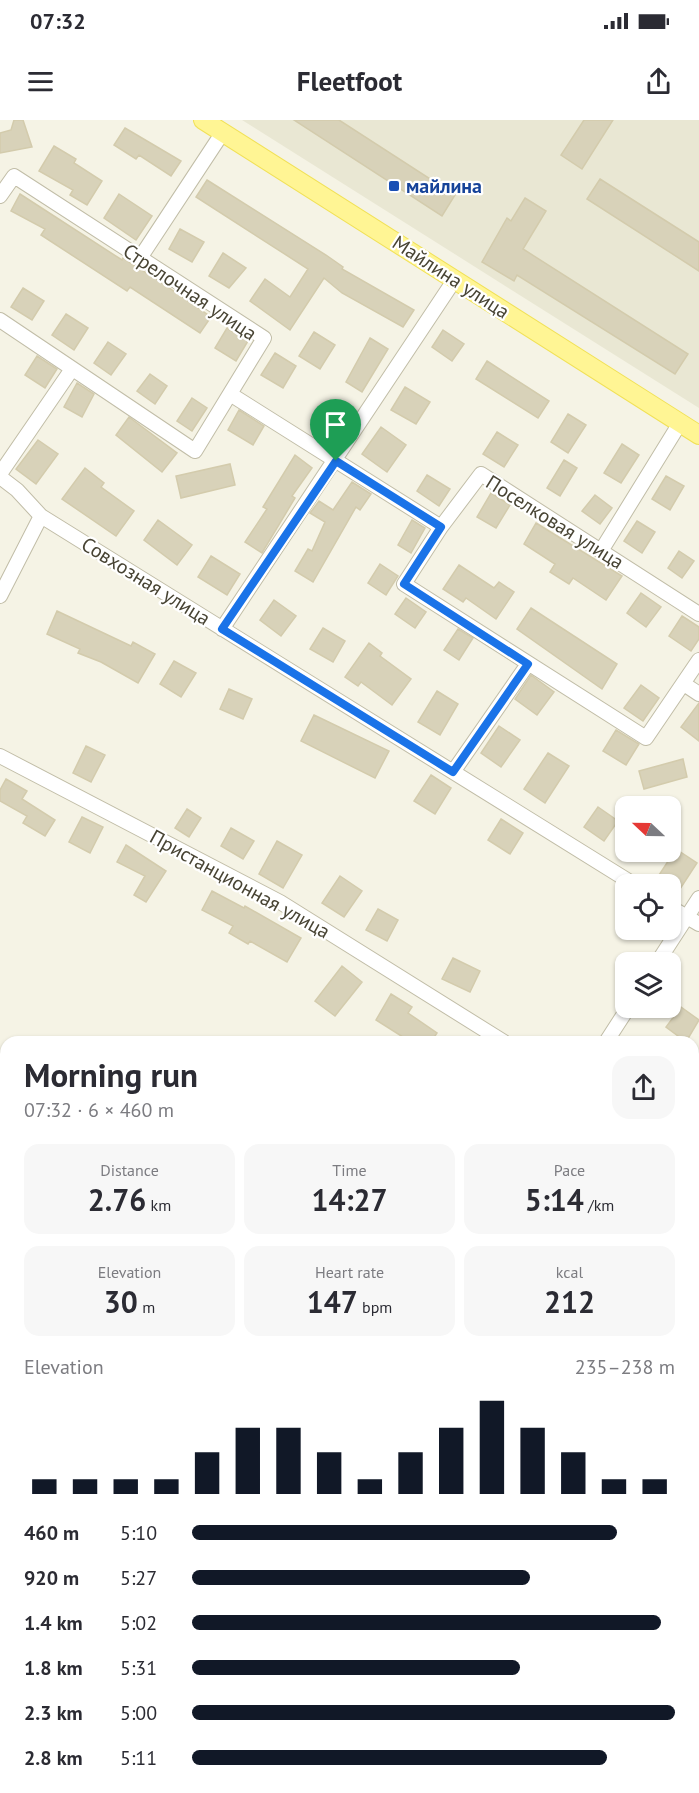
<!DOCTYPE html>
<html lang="en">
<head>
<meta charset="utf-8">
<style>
  :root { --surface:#fff; --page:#f7f7f7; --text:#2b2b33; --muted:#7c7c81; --accent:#111827 }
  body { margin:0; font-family:"PT Sans",sans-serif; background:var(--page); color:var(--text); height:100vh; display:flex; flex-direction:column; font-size:22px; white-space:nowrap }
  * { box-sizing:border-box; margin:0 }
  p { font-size:20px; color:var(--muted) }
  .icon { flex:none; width:33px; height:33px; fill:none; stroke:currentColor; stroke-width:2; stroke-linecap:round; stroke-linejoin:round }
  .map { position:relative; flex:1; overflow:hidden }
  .sheet { position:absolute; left:0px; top:916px; width:699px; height:758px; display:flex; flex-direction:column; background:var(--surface); border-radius:18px 18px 0 0; box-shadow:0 2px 4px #0004 }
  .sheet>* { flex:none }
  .needle { width:39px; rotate:292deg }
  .tools { position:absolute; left:615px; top:676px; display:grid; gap:12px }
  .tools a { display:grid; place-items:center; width:66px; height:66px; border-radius:12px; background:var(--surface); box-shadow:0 2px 4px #0004; font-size:30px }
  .pin { position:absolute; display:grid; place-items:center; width:51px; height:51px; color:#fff; margin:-62px -26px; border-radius:50% 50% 50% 0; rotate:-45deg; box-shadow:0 0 6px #0007 }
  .pin .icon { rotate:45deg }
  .round { display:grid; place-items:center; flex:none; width:63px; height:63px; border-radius:18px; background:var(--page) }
  .headline { display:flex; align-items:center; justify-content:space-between; height:102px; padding:0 24px }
  h1 { font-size:33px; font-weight:600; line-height:45px }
  .metrics { display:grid; grid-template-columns:repeat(3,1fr); gap:9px; height:102px; padding:6px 24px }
  .metrics div { display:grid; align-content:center; border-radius:15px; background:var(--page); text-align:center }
  .metrics b { font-size:30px; font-weight:600 }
  .metrics small { font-size:16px; font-weight:400 }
  .metrics p { font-size:16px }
  .chart { height:168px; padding:12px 24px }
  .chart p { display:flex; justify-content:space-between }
  .chart svg { width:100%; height:108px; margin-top:6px; stroke:var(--accent); stroke-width:6 }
  ul { padding:0 24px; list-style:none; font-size:20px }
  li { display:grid; grid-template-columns:96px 72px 1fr; align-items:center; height:45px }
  li i { height:15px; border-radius:8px; background:var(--accent) }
  .status { display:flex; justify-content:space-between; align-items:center; height:42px; padding:0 30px; background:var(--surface); direction:ltr }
  .status svg { height:16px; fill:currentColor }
  header { display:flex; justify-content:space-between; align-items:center; height:78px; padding:0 24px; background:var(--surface); font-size:27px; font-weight:600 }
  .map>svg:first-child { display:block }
  .residential { fill:#e9e7d3 }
  .building { fill:#d8d2b9; stroke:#d3cbac; stroke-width:1.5 }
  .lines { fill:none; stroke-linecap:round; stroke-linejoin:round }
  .minor-casing { stroke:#c1bda7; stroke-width:16 }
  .major-casing { stroke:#f1e157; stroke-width:20 }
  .minor { stroke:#fff; stroke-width:14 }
  .major { stroke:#fff594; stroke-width:18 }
  .rail-casing { stroke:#969696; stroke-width:6 }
  .rail { stroke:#fff; stroke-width:4; stroke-dasharray:11; stroke-linecap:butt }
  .route-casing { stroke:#fff; stroke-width:12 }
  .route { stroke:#1a73e8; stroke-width:8 }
  .transit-dot { fill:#1a4fb4; stroke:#fff; stroke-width:2 }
  .labels { text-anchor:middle; stroke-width:4.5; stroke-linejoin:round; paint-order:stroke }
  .transit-label { font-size:20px; font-weight:bold; fill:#164399; stroke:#fff; text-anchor:start }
  .street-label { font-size:20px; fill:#484434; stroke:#fff }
</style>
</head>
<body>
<div class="status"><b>07:32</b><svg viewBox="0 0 49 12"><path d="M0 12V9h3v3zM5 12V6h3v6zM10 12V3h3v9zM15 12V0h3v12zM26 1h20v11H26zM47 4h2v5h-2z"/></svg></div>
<header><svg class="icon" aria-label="menu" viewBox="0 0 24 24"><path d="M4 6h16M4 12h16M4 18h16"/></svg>Fleetfoot<svg class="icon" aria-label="share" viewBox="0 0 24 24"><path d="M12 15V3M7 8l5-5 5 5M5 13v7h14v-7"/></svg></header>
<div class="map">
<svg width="699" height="1673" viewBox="0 0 699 1673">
  <rect width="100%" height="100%" fill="#f5f3e5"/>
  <path class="residential" d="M242 0H699V288Z
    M0 1152 6 1163V1668H277L279 1673H0Z"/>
  <path class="building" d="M14 0H23L32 27 0 33V13L11 10Z
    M294 0H339L455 75 442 96Z
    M584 0H613L582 49 561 35Z
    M125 8 181 41 171 56 139 35 136 39 114 25Z
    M54 26 76 39 74 43 102 61 87 85 70 75 73 70 39 51Z
    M600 59 699 122V151L587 79Z
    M207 60 326 135 343 147 342 149 414 190 403 207 342 173 324 158 290 210 250 181 265 159 290 177 308 149 196 77Z
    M20 74 122 140 123 138 156 159 211 197 200 213 130 167 127 171 41 115 45 109 11 91Z
    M119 74 152 96 136 120 104 98Z
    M525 78 546 91 523 129 688 234 675 254 517 155 514 161 482 142 507 98 511 101Z
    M180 109 204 122 192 142 169 129Z
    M223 133 246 148 229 168 209 156Z
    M23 168 44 181 32 200 11 187Z
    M66 194 88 208 74 230 52 215Z
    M227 208 248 221 236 241 215 228Z
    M443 210 464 224 452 241 432 227Z
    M314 212 335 225 320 249 299 236Z
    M370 218 388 229 362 272 346 262Z
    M108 222 126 234 111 255 94 243Z
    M275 233 296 246 283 268 261 255Z
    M37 236 57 249 45 268 25 255Z
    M487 241 549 281 538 298 476 259Z
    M150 254 167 266 155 284 137 271Z
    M77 263 94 274 82 297 64 287Z
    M405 267 430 282 416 304 391 290Z
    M192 278 207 288 192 311 177 301Z
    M328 287 345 298 332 317 315 307Z
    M239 290 264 306 253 325 228 310Z
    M568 294 586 305 568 333 551 322Z
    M129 297 177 333 162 352 116 315Z
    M381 307 406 325 387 352 362 334Z
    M497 312 518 325 504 347 483 334Z
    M38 320 58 334 36 364 16 349Z
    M622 324 639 335 621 363 604 353Z
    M295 335 312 348 292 376 295 378 262 433 245 422 267 389 263 387Z
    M564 340 577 348 560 376 547 368Z
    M230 344 235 365 181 378 176 356Z
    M85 348 104 363 101 367 134 391 116 416 62 379Z
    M427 355 450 369 439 386 417 371Z
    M666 356 684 366 670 390 652 379Z
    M352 362 371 374 360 390 356 387 313 462 295 451 308 429 312 431 325 402 310 393 319 381 333 390Z
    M491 373 510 385 496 408 477 397Z
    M595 375 612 388 600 404 582 391Z
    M158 400 192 425 177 445 144 420Z
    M412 400 425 408 411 433 398 425Z
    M637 401 655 412 642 433 624 421Z
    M536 403 622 456 606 480 573 458 569 464 550 452 555 444 524 424Z
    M679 431 694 441 682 458 668 448Z
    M211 436 240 454 227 475 198 457Z
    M380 444 398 456 386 475 368 463Z
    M459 445 494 468 499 462 514 472 496 499 466 478 463 482 443 469Z
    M641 473 661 487 646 507 627 493Z
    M406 478 426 492 415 508 395 494Z
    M274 480 296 496 281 516 260 500Z
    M531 488 617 544 602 569 517 509Z
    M57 491 131 526 133 522 155 534 138 563 101 542 78 533 80 529 47 514Z
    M682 496 699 507V519L691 531 669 516Z
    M323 508 345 521 333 542 310 529Z
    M458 509 473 518 459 540 444 530Z
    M369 523 382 533 380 536 411 559 392 585 361 562 358 566 345 557Z
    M174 541 196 553 181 577 160 564Z
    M531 555 554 572 537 595 515 579Z
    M641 565 659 578 643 601 624 588Z
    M229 569 252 579 243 599 220 589Z
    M437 571 458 584 440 615 418 602Z
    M699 583V621L681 607Z
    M314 595 389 631 375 658 301 621Z
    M499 606 520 620 501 647 481 633Z
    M616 610 639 624 626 645 603 631Z
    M86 626 105 635 91 662 73 653Z
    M548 633 569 646 545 683 524 669Z
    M683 639 687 657 644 669 639 651Z
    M431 655 451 668 435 694 414 681Z
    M6 659 27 671 22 679 55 700 45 716 23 703 27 696 0 681V670Z
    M598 687 618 701 604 721 584 707Z
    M187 689 201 698 189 717 175 708Z
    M82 697 103 707 90 733 69 722Z
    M501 699 523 713 510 734 488 720Z
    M231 708 254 721 243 739 221 726Z
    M277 721 302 735 283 768 259 754Z
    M126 725 166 751 146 782 134 775 145 756 117 742Z
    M676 729 697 743 680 769 659 755Z
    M340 756 362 771 344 797 322 783Z
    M212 771 244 788 245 786 301 818 287 842 250 821 248 824 229 813 233 806 202 790Z
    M378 789 398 800 387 821 366 810Z
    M453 838 480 851 470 872 442 859Z
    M342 846 362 862 335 896 315 881Z
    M391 874 412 887 408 893 437 913 431 922H399L403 917 376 900Z
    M681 887 699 900 686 922 666 907Z"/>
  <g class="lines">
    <g class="minor-casing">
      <path id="minor" d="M0 76 14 56 264 218 195 331 0 200
        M140 138 223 12
        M230 274 441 407
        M0 354 72 249
        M0 357 17 370 41 396 635 765
        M601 431 680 303
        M0 476 41 396
        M699 494 481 354 441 407 404 464 646 618 699 540
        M222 509 455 159
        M684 564 699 574
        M0 636 280 782 504 922
        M453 652 528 544
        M670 787 699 804
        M657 843 699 778
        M606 922 628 888
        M693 972 699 963
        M693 1162 699 1166
        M693 1268 699 1272
        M0 1666 25 1673"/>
    </g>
    <g class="major-casing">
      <path id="major" d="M203 0 699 315"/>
    </g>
    <use href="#minor" class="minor"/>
    <use href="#major" class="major"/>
    <g class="rail-casing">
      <path id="rail" d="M0 1021 6 1025
        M0 1033 6 1036
        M0 1092 6 1098
        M693 1477 699 1481
        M320 1668 323 1673"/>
    </g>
    <use href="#rail" class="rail"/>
  </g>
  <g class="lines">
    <g class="route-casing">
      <path id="route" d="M336 341 441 407 404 464 528 544 453 652 222 509Z"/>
    </g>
    <use href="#route" class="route"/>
  </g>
  <rect class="transit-dot" x="388" y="60" width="12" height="12" rx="3"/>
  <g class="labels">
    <g class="transit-label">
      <text x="406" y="73">майлина</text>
    </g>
    <g class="street-label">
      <text transform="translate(451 157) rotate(33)" y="7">Майлина улица</text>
      <text transform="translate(190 172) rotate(34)" y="7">Стрелочная улица</text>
      <text transform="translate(555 402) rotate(32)" y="7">Поселковая улица</text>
      <text transform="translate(146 461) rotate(32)" y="7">Совхозная улица</text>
      <text transform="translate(240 764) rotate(29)" y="7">Пристанционная улица</text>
    </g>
  </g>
</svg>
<div class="tools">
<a><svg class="needle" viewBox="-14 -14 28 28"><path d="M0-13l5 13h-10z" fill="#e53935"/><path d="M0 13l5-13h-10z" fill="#7c7c81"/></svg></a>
<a><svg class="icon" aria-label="locate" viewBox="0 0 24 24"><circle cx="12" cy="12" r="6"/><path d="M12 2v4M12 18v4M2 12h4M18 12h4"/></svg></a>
<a><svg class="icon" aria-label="layers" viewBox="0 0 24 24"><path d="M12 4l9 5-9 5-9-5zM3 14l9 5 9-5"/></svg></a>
</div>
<div class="pin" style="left:336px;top:341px;background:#1e9e55"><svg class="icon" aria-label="arrive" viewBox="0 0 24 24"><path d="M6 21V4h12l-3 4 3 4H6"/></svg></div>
<section class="sheet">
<div class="headline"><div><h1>Morning run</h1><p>07:32 · 6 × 460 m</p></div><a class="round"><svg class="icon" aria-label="share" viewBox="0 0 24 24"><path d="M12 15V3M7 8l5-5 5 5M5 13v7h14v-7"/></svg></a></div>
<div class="metrics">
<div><p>Distance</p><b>2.76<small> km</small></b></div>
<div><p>Time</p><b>14:27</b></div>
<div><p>Pace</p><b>5:14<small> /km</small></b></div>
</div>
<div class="metrics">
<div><p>Elevation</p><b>30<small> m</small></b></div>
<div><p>Heart rate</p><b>147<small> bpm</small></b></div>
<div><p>kcal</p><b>212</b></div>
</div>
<div class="chart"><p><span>Elevation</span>235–238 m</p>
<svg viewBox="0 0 160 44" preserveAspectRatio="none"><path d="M5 44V38M15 44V38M25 44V38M35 44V38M45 44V27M55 44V17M65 44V17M75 44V27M85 44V38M95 44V27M105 44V17M115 44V6M125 44V17M135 44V27M145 44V38M155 44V38"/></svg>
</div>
<ul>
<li><b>460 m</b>5:10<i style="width:88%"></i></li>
<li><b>920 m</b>5:27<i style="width:70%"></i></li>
<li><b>1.4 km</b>5:02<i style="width:97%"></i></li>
<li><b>1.8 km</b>5:31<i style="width:68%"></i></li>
<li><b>2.3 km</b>5:00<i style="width:100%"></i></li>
<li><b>2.8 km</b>5:11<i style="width:86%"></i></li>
</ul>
</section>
</div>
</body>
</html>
